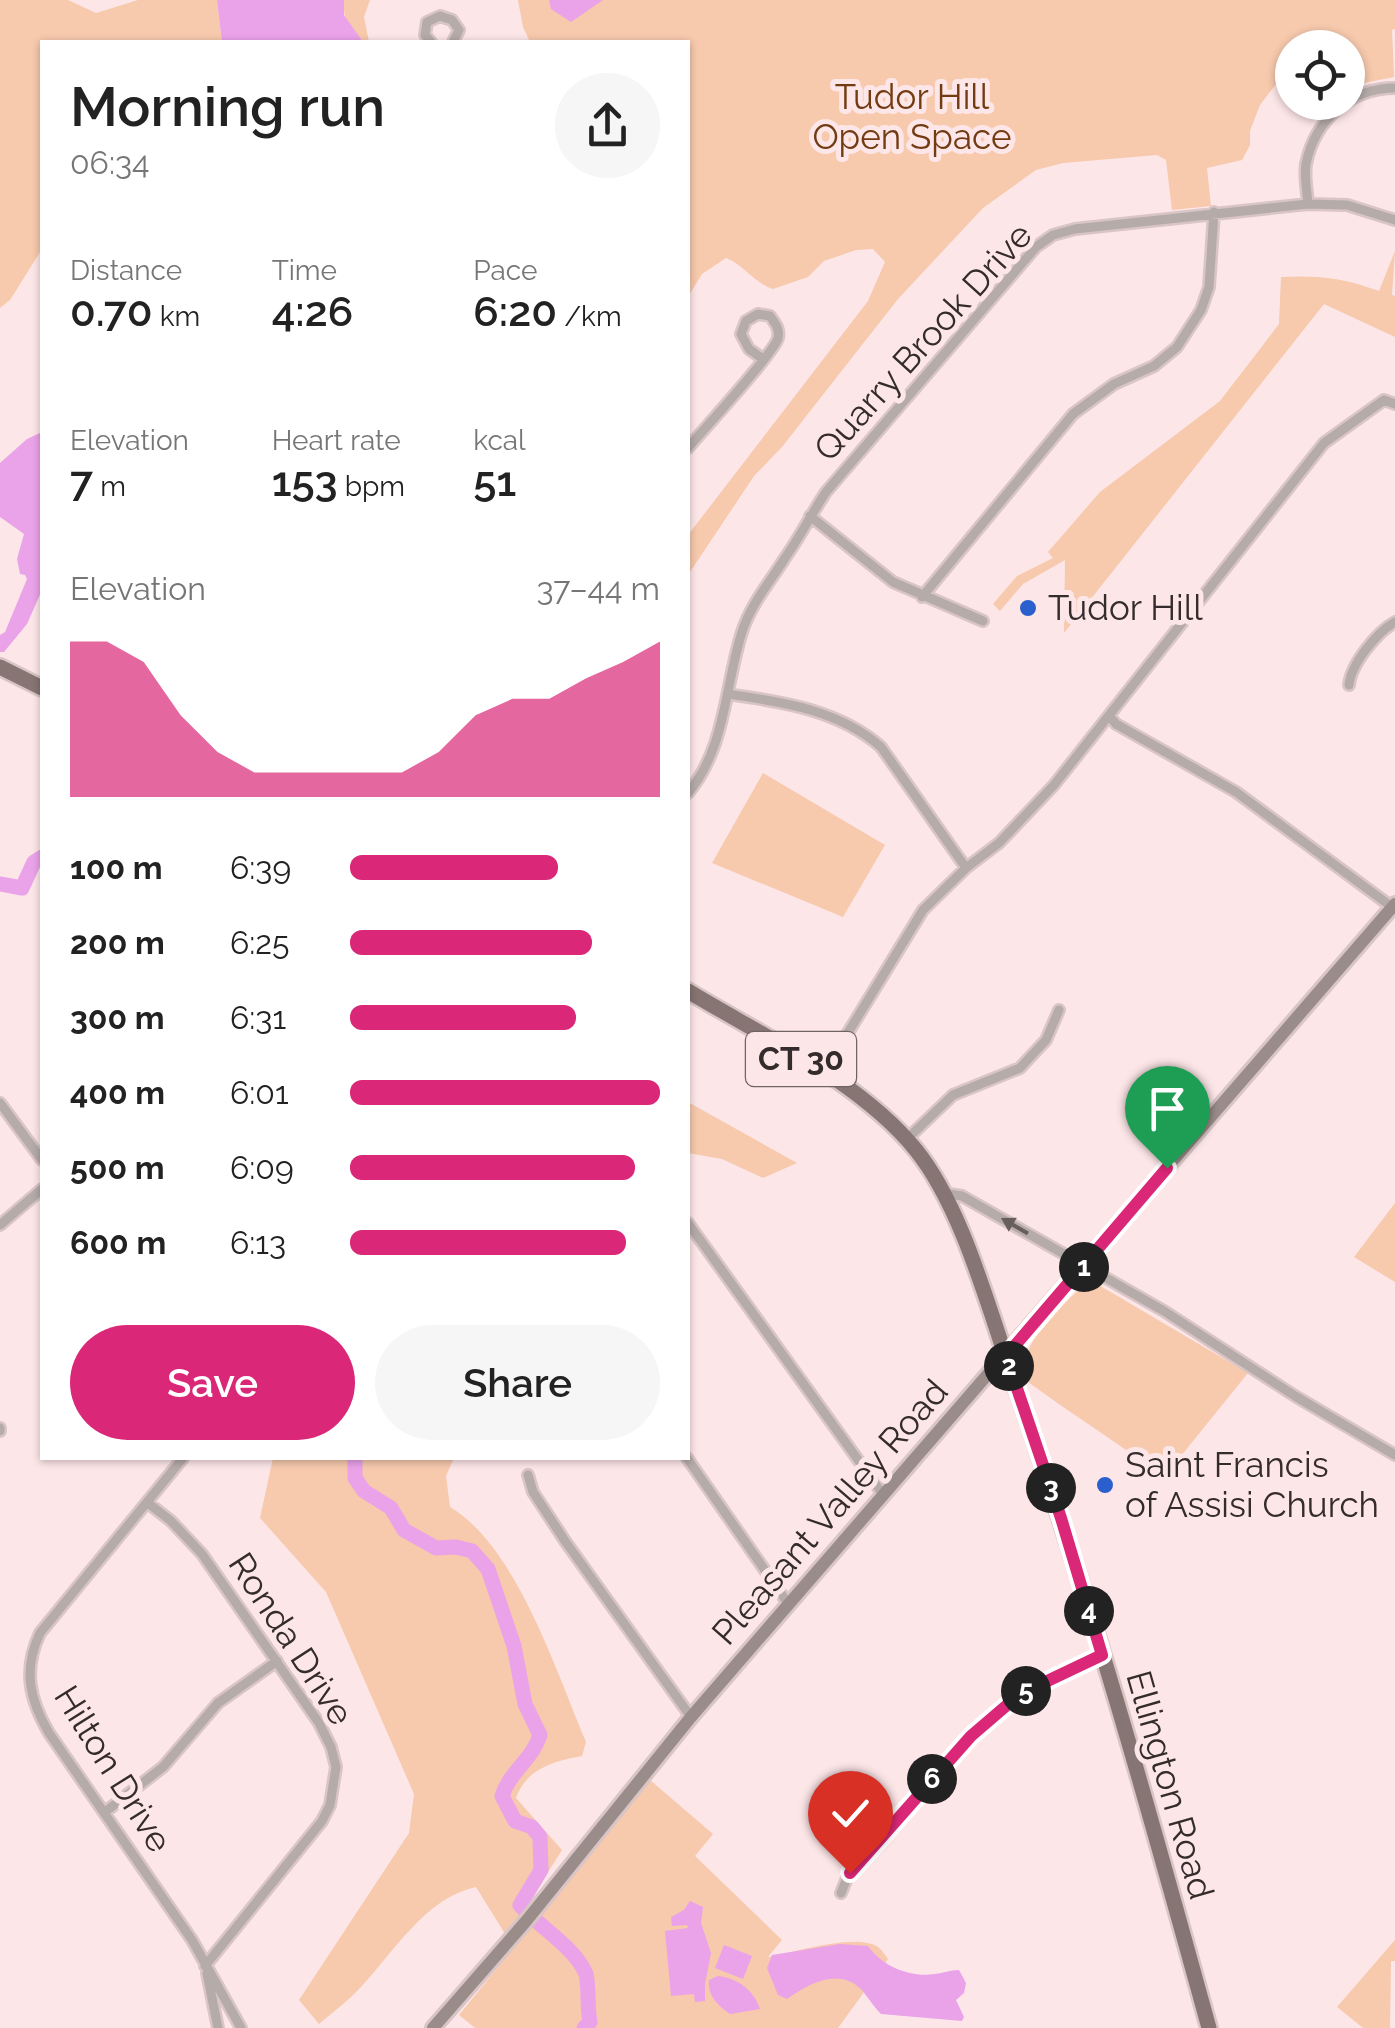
<!DOCTYPE html>
<html lang="en">
<head>
<meta charset="utf-8">
<style>
  :root { --surface:#fff; --page:#f6f6f6; --text:#222; --muted:#767676; --accent:#db2777 }
  body { margin:0; font-family:Raleway,sans-serif; background:var(--page); color:var(--text); height:100vh; display:flex; flex-direction:column; font-size:38px; white-space:nowrap }
  * { box-sizing:border-box; margin:0 }
  p { font-size:32px; color:var(--muted) }
  .icon { flex:none; width:55px; height:55px; fill:none; stroke:currentColor; stroke-width:2; stroke-linecap:round; stroke-linejoin:round }
  .map { position:relative; flex:1; overflow:hidden }
  .drawer { position:absolute; left:40px; top:40px; width:650px; height:1420px; display:flex; flex-direction:column; background:var(--surface); border-radius:0px; box-shadow:0 2px 8px #0004 }
  .drawer>* { flex:none }
  .controls { position:absolute; left:1275px; top:30px; display:grid; gap:20px }
  .controls a { display:grid; place-items:center; width:90px; height:90px; border-radius:50%; background:var(--surface); box-shadow:0 2px 8px #0004; font-size:50px }
  .pin { position:absolute; display:grid; place-items:center; width:85px; height:85px; color:#fff; margin:-102px -42px; border-radius:50% 50% 50% 0; rotate:-45deg; box-shadow:0 0 10px #0007 }
  .pin .icon { rotate:45deg }
  .km { position:absolute; width:50px; height:50px; margin:-25px; border-radius:50%; background:#222; color:#fff; font-size:28px; line-height:50px; text-align:center }
  .round { display:grid; place-items:center; flex:none; width:105px; height:105px; border-radius:52px; background:var(--page) }
  .overview { display:flex; align-items:center; justify-content:space-between; height:170px; padding:0 30px }
  h1 { font-size:55px; font-weight:600; line-height:75px }
  .stats { display:grid; grid-template-columns:repeat(3,1fr); gap:15px; height:170px; padding:10px 30px }
  .stats div { display:grid; align-content:center }
  .stats b { font-size:42px; font-weight:600 }
  .stats small { font-size:28px; font-weight:400 }
  .stats p { font-size:28px }
  .chart { height:280px; padding:20px 30px }
  .chart p { display:flex; justify-content:space-between }
  .chart svg { width:100%; height:180px; margin-top:10px; fill:var(--accent); opacity:.7 }
  .action { display:flex; gap:20px; margin-top:auto; padding:20px 30px }
  .action a { flex:1; height:115px; border-radius:60px; background:var(--accent); color:#fff; font-size:40px; font-weight:600; line-height:115px; text-align:center }
  .action a+a { background:var(--page); color:var(--text) }
  ul { padding:0 30px; list-style:none; font-size:32px }
  li { display:grid; grid-template-columns:160px 120px 1fr; align-items:center; height:75px }
  li i { height:25px; border-radius:12px; background:var(--accent) }
  .map>svg:first-child { display:block }
  .green { fill:#f7c9ad }
  .water { fill:#eaa2e9 }
  .lines { fill:none; stroke-linecap:round; stroke-linejoin:round }
  .river { stroke:#eaa2e9; stroke-width:15 }
  .street-casing { stroke:#d9c4c6; stroke-width:14 }
  .secondary-casing { stroke:#d9c4c6; stroke-width:18 }
  .primary-casing { stroke:#d9c4c6; stroke-width:20 }
  .street { stroke:#b5aba9; stroke-width:9 }
  .secondary { stroke:#9a8c89; stroke-width:12 }
  .primary { stroke:#867572; stroke-width:15 }
  .oneway { fill:#685e5e }
  .route-casing { stroke:#fff; stroke-width:20 }
  .route { stroke:#db2777; stroke-width:12 }
  .poi-dot { fill:#2a5fcd; stroke:#fde6e8; stroke-width:4 }
  .labels { text-anchor:middle; stroke-width:10; stroke-linejoin:round; paint-order:stroke }
  .shield { fill:#fde6e8; stroke:#706364; stroke-width:2.5 }
  .shield-label { font-size:32px; font-weight:bold; fill:#342b2c }
  .park-label { font-size:35px; fill:#723b12; stroke:#fde6e8 }
  .street-label { font-size:35px; fill:#342b2c; stroke:#fde6e8 }
  .poi-label { font-size:35px; fill:#342b2c; stroke:#fde6e8; text-anchor:start }
</style>
</head>
<body>
<div class="map">
<svg width="1395" height="2028" viewBox="0 0 1395 2028">
  <rect width="100%" height="100%" fill="#fde6e8"/>
  <path class="green" d="M0 0H68L96 13 138 0H217L222 42H42V249L10 300 0 308Z
    M344 0H370L364 17 369 42H363C352 29 341 18 344 0Z
    M518 0H551L555 10 563 14 599 0H1395V29L1392 30 1394 77 1364 83 1348 41 1330 47 1292 48V63L1260 105 1250 131V145L1242 160 1207 168 1211 206 1172 210 1166 160 1157 155 1063 163 1036 170 983 208 898 299 782 447 754 476 688 575V535L868 301 885 262 873 249 856 250 824 261 808 277 773 289C754 283 744 265 726 258L702 274 688 297V42H530L523 27Z
    M1395 251 1392 295 1395 296V337L1324 304 1064 633 1065 560 1023 584 1000 611 993 604 1017 576 1053 558 1048 552 1100 492 1220 401 1279 324 1281 277C1318 275 1344 278 1379 291Z
    M763 773 885 845 843 917 712 863Z
    M688 1102 797 1163 763 1178 722 1159 688 1153Z
    M1395 1203V1282L1354 1257Z
    M1092 1281 1248 1373 1164 1477C1118 1443 1070 1413 1024 1379 1020 1338 1060 1310 1086 1282Z
    M273 1458H454L446 1476 450 1507C517 1547 556 1672 586 1742L582 1756C554 1761 526 1769 516 1798L562 1850 507 1937 476 1887C425 1898 394 1952 360 1988 348 2001 333 2012 319 2024L299 2000 409 1833 414 1794 326 1592 260 1518Z
    M650 1780 713 1834 695 1856 782 1940 768 1957C793 1953 856 1932 878 1947 882 1950 885 1955 888 1959L838 2028H475L459 2015Z
    M1395 1940V1961H1391L1390 2028H1363L1337 2007Z"/>
  <path class="water" d="M217 0H344V15L363 42H222Z
    M549 0H603L571 22 551 9Z
    M42 432V590L27 624 4 652H0V635L5 632 27 579 25 575 20 574 17 559 24 534 0 517V463L27 439Z
    M690 1901 703 1907 701 1923 711 1953 705 1984V2001L695 2002 694 1994 671 1996 665 1931 688 1928 687 1925 672 1926 671 1917 684 1910Z
    M840 1944 868 1946C882 1966 910 1978 935 1974 944 1973 950 1970 959 1970L966 1983 964 1993 956 2000 964 2017 962 2021 881 2014C873 2006 868 1997 861 1989 838 1967 808 1984 787 1999L778 1995 767 1968 772 1955Z
    M724 1945 752 1956 743 1979 715 1968Z
    M718 1976C737 1978 754 1990 760 2009L730 2014C718 2006 707 1995 709 1980Z"/>
  <g class="lines">
    <path class="river" d="M0 884 22 888 34 862 42 857
      M355 1458V1478L364 1491 391 1508 404 1530 436 1548 456 1547 472 1551 488 1569 514 1646 525 1704 540 1735C533 1759 510 1771 502 1796L515 1821 532 1827 540 1837 541 1870 520 1905C539 1927 575 1947 586 1974 589 1983 587 2009 590 2022L584 2028"/>
    <g class="street-casing">
      <path id="street" d="M431 42 425 35 427 22 440 16 452 20 459 30 453 42
        M1308 204C1307 191 1304 176 1306 164 1315 120 1350 88 1395 88
        M688 448C703 430 774 353 778 338 780 329 775 323 770 316L758 314 746 321 741 334 749 349 763 359
        M810 516 893 582 983 621
        M922 597 1073 414 1114 384 1154 366 1177 347 1201 310 1209 287 1214 212
        M1349 685C1351 664 1377 632 1395 622
        M728 694C783 702 839 710 881 747L966 868
        M1110 717 1116 724 1236 792 1392 907
        M688 793C726 748 725 685 742 632 751 604 770 582 785 558 800 537 812 513 826 492L1036 247 1053 235 1075 229 1308 204 1347 205 1395 220
        M824 1072 923 910 966 868 999 843 1054 785 1324 443 1384 400 1395 404
        M0 1103 42 1160
        M907 1139 953 1095 1020 1068 1046 1040 1059 1010
        M943 1193 962 1196 1164 1311 1295 1396 1395 1455
        M688 1223 884 1496
        M0 1225 42 1189
        M0 1428V1431
        M183 1458 40 1633C23 1669 29 1699 49 1733L192 1940 241 2028
        M687 1458 789 1605
        M528 1475 533 1492 565 1541 691 1717
        M148 1503 171 1521 202 1554 319 1723 331 1747 336 1767 330 1805 322 1821 205 1966
        M105 1812 163 1767 218 1703 277 1661
        M841 1893 849 1873 971 1735 1020 1694 1101 1655
        M207 1973 218 2028"/>
    </g>
    <g class="secondary-casing">
      <path id="secondary" d="M433 2028 527 1920 691 1717 1395 904"/>
    </g>
    <g class="primary-casing">
      <path id="primary" d="M0 667 42 688
        M688 991C762 1036 860 1081 916 1150 962 1207 988 1307 1013 1378 1088 1591 1149 1810 1209 2028"/>
    </g>
    <use href="#street" class="street"/>
    <use href="#secondary" class="secondary"/>
    <use href="#primary" class="primary"/>
  </g>
  <defs><path id="oneway-solid" d="M-6-.8H1V-3.2L6.5 0L1 3.2V.8H-6Z" transform="scale(2.5)"/></defs>
  <use class="oneway" href="#oneway-solid" transform="translate(1015 1226) rotate(-150)"/>
  <g class="lines">
    <g class="route-casing">
      <path id="route" d="M850 1873 971 1736 1020 1694 1102 1655 1061 1518 1006 1356 1167 1168"/>
    </g>
    <use href="#route" class="route"/>
  </g>
  <g class="poi-dot">
    <circle cx="1028" cy="608" r="10"/>
    <circle cx="1105" cy="1485" r="10"/>
  </g>
  <g class="labels">
    <rect class="shield" x="746" y="1032" width="110" height="54" rx="8"/>
    <g class="shield-label">
      <text x="801" y="1070">CT 30</text>
    </g>
    <g class="park-label">
      <text x="912" y="109">Tudor Hill<tspan x="912" dy="40">Open Space</tspan></text>
    </g>
    <g class="street-label">
      <text transform="translate(923 342) rotate(-48)" y="12">Quarry Brook Drive</text>
      <text transform="translate(830 1512) rotate(-49)" y="12">Pleasant Valley Road</text>
      <text transform="translate(291 1639) rotate(57)" y="12">Ronda Drive</text>
      <text transform="translate(113 1769) rotate(58)" y="12">Hilton Drive</text>
      <text transform="translate(1170 1785) rotate(74)" y="12">Ellington Road</text>
    </g>
    <g class="poi-label">
      <text x="1048" y="620">Tudor Hill</text>
      <text x="1125" y="1477">Saint Francis<tspan x="1125" dy="40">of Assisi Church</tspan></text>
    </g>
  </g>
</svg>
<div class="controls">
<a><svg class="icon" aria-label="locate" viewBox="0 0 24 24"><circle cx="12" cy="12" r="6"/><path d="M12 2v4M12 18v4M2 12h4M18 12h4"/></svg></a>
</div>
<div class="pin" style="left:1167px;top:1168px;background:#1e9e55"><svg class="icon" aria-label="arrive" viewBox="0 0 24 24"><path d="M6 21V4h12l-3 4 3 4H6"/></svg></div>
<div class="pin" style="left:850px;top:1873px;background:#d93025"><svg class="icon" aria-label="check" viewBox="0 0 24 24"><path d="M5 12l5 5 9-10"/></svg></div>
<b class="km" style="left:1084px;top:1267px">1</b>
<b class="km" style="left:1009px;top:1366px">2</b>
<b class="km" style="left:1051px;top:1488px">3</b>
<b class="km" style="left:1089px;top:1611px">4</b>
<b class="km" style="left:1026px;top:1691px">5</b>
<b class="km" style="left:932px;top:1779px">6</b>
<section class="drawer">
<div class="overview"><div><h1>Morning run</h1><p>06:34</p></div><a class="round"><svg class="icon" aria-label="share" viewBox="0 0 24 24"><path d="M12 15V3M7 8l5-5 5 5M5 13v7h14v-7"/></svg></a></div>
<div class="stats">
<div><p>Distance</p><b>0.70<small> km</small></b></div>
<div><p>Time</p><b>4:26</b></div>
<div><p>Pace</p><b>6:20<small> /km</small></b></div>
</div>
<div class="stats">
<div><p>Elevation</p><b>7<small> m</small></b></div>
<div><p>Heart rate</p><b>153<small> bpm</small></b></div>
<div><p>kcal</p><b>51</b></div>
</div>
<div class="chart"><p><span>Elevation</span>37–44 m</p>
<svg viewBox="0 0 160 44" preserveAspectRatio="none"><path d="M0 44V6L10 6L20 11L30 24L40 33L50 38L60 38L70 38L80 38L90 38L100 33L110 24L120 20L130 20L140 15L150 11L160 6V44z"/></svg>
</div>
<ul>
<li><b>100 m</b>6:39<i style="width:67%"></i></li>
<li><b>200 m</b>6:25<i style="width:78%"></i></li>
<li><b>300 m</b>6:31<i style="width:73%"></i></li>
<li><b>400 m</b>6:01<i style="width:100%"></i></li>
<li><b>500 m</b>6:09<i style="width:92%"></i></li>
<li><b>600 m</b>6:13<i style="width:89%"></i></li>
</ul>
<div class="action"><a>Save</a><a>Share</a></div>
</section>
</div>
</body>
</html>
